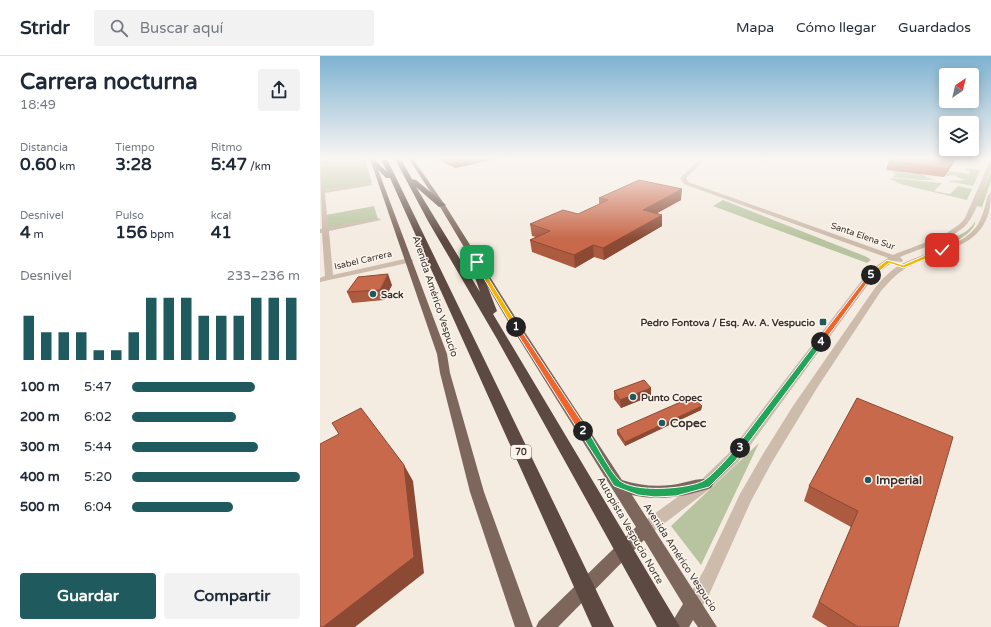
<!DOCTYPE html>
<html lang="es">
<head>
<meta charset="utf-8">
<style>
  :root { --surface:#fff; --page:#f2f2f3; --text:#1f2937; --muted:#747a83; --line:#e0e1e3; --accent:#1f5a5e }
  body { margin:0; font-family:"Varela Round",sans-serif; background:var(--page); color:var(--text); height:100vh; display:flex; flex-direction:column; font-size:15px; white-space:nowrap }
  * { box-sizing:border-box; margin:0 }
  p { font-size:13px; color:var(--muted) }
  .icon { flex:none; width:22px; height:22px; fill:none; stroke:currentColor; stroke-width:2; stroke-linecap:round; stroke-linejoin:round }
  .map { position:relative; flex:1; overflow:hidden }
  .sheet { display:flex; flex-direction:column; background:var(--surface); width:320px }
  .sheet>* { flex:none }
  .needle { width:26px; rotate:35deg }
  .controls { position:absolute; left:619px; top:12px; display:grid; gap:8px }
  .controls a { display:grid; place-items:center; width:40px; height:40px; border-radius:4px; background:var(--surface); box-shadow:0 2px 10px #0003; font-size:20px }
  .pin { position:absolute; display:grid; place-items:center; width:34px; height:34px; color:#fff; margin:-17px; border-radius:8px; box-shadow:0 2px 6px #0006 }
  .km { position:absolute; width:20px; height:20px; margin:-10px; border-radius:50%; background:#222; color:#fff; font-size:11px; line-height:20px; text-align:center }
  .round { display:grid; place-items:center; flex:none; width:42px; height:42px; border-radius:4px; background:var(--page) }
  .head { display:flex; align-items:center; justify-content:space-between; height:68px; padding:0 20px }
  h1 { font-size:22px; font-weight:800; line-height:30px }
  .metrics { display:grid; grid-template-columns:repeat(3,1fr); gap:6px; height:68px; padding:4px 20px }
  .metrics div { display:grid; align-content:center }
  .metrics b { font-size:17px; font-weight:800 }
  .metrics small { font-size:11px; font-weight:400 }
  .metrics p { font-size:11px }
  .chart { height:112px; padding:8px 20px }
  .chart p { display:flex; justify-content:space-between }
  .chart svg { width:100%; height:72px; margin-top:4px; stroke:var(--accent); stroke-width:6 }
  .button { display:flex; gap:8px; margin-top:auto; padding:8px 20px }
  .button a { flex:1; height:46px; border-radius:4px; background:var(--accent); color:#fff; font-size:16px; font-weight:800; line-height:46px; text-align:center }
  .button a+a { background:var(--page); color:var(--text) }
  ul { padding:0 20px; list-style:none; font-size:13px }
  li { display:grid; grid-template-columns:64px 48px 1fr; align-items:center; height:30px }
  li i { height:10px; border-radius:5px; background:var(--accent) }
  header { display:flex; align-items:center; gap:24px; box-sizing:border-box; height:56px; padding:0 20px; background:var(--surface); border-bottom:1px solid var(--line) }
  header strong { font-size:19px }
  nav { display:flex; gap:22px; margin-inline-start:auto; font-size:14px }
  .search { width:280px; height:36px; background:var(--page); display:flex; align-items:center; gap:10px; box-sizing:border-box; padding:0 14px; border-radius:4px; color:var(--muted); font-size:15px }
  main { display:flex; flex:1; min-height:0 }
  .map>svg:first-child { display:block }
  .green { fill:#b8c4a0 }
  .lines { fill:none; stroke-linecap:round; stroke-linejoin:round }
  .minor { fill:#cdbbac; fill-rule:evenodd }
  .major { fill:#7d675c; fill-rule:evenodd }
  .highway { fill:#5c4a42; fill-rule:evenodd }
  .wall { fill:#ac5a40 }
  .shaded-wall { fill:#8c4a34 }
  .building { fill:#c8694b; stroke:#8c4a34 }
  .split-1 { fill:#f5b400; stroke:#fff }
  .split-2 { fill:#f0652b; stroke:#fff }
  .split-3 { fill:#22a559; stroke:#fff }
  .split-4 { fill:#22a559; stroke:#fff }
  .split-5 { fill:#f0652b; stroke:#fff }
  .split-6 { fill:#f5b400; stroke:#fff }
  .poi-dot { fill:#1f5a5e; stroke:#fbf5ee; stroke-width:1.5 }
  .labels { text-anchor:middle; stroke-width:3; stroke-linejoin:round; paint-order:stroke }
  .far-street-label { font-size:9px; fill:#3b302b; stroke:#fbf5ee }
  .shield { fill:#fbf5ee; stroke:#756b66; stroke-width:1 }
  .shield-label { font-size:9px; font-weight:bold; fill:#3b302b }
  .poi-label { font-size:10px; font-weight:bold; fill:#3b302b; stroke:#fbf5ee; text-anchor:start }
  .street-label { font-size:10px; fill:#3b302b; stroke:#fbf5ee }
  .near-poi-label { font-size:12px; font-weight:bold; fill:#3b302b; stroke:#fbf5ee; text-anchor:start }
</style>
</head>
<body>
<header>
<strong>Stridr</strong>
<div class="search"><svg class="icon" aria-label="search" viewBox="0 0 24 24"><circle cx="10" cy="10" r="6"/><path d="M15 15l6 6"/></svg>Buscar aquí</div>
<nav><a>Mapa</a><a>Cómo llegar</a><a>Guardados</a></nav>
</header>
<main>
<section class="sheet">
<div class="head"><div><h1>Carrera nocturna</h1><p>18:49</p></div><a class="round"><svg class="icon" aria-label="share" viewBox="0 0 24 24"><path d="M12 15V3M7 8l5-5 5 5M5 13v7h14v-7"/></svg></a></div>
<div class="metrics">
<div><p>Distancia</p><b>0.60<small> km</small></b></div>
<div><p>Tiempo</p><b>3:28</b></div>
<div><p>Ritmo</p><b>5:47<small> /km</small></b></div>
</div>
<div class="metrics">
<div><p>Desnivel</p><b>4<small> m</small></b></div>
<div><p>Pulso</p><b>156<small> bpm</small></b></div>
<div><p>kcal</p><b>41</b></div>
</div>
<div class="chart"><p><span>Desnivel</span>233–236 m</p>
<svg viewBox="0 0 160 44" preserveAspectRatio="none"><path d="M5 44V17M15 44V27M25 44V27M35 44V27M45 44V38M55 44V38M65 44V27M75 44V6M85 44V6M95 44V6M105 44V17M115 44V17M125 44V17M135 44V6M145 44V6M155 44V6"/></svg>
</div>
<ul>
<li><b>100 m</b>5:47<i style="width:73%"></i></li>
<li><b>200 m</b>6:02<i style="width:62%"></i></li>
<li><b>300 m</b>5:44<i style="width:75%"></i></li>
<li><b>400 m</b>5:20<i style="width:100%"></i></li>
<li><b>500 m</b>6:04<i style="width:60%"></i></li>
</ul>
<div class="button"><a>Guardar</a><a>Compartir</a></div>
</section>
<div class="map">
<svg width="671" height="571" viewBox="0 0 671 571">
  <rect width="100%" height="100%" fill="#f4ebe1"/>
  <path class="green" d="M2 103H45L52 127 4 134Z
    M647 112 660 114 653 130 627 125 646 124 636 121 637 120 630 119 629 120 611 117 630 115 649 118 650 116 646 114Z
    M575 115 592 118 594 115 614 124H601L573 121 576 118 571 117Z
    M671 115V125L662 151 656 150Z
    M573 122 622 127 614 135 630 138 638 130 652 133 647 144 584 129 570 123Z
    M403 144 547 201 551 204 547 207 393 150Z
    M54 150 58 163 8 172 6 159Z
    M655 165C657 177 623 195 611 191L610 189C625 184 648 180 655 165Z
    M439 387 381 509 351 470Z"/>
  <g class="lines">
    <path class="minor" d="M380 103H385L366 122 368 126 573 199C594 190 632 180 645 162L669 107 671 106V113C664 129 657 157 646 169 635 182 596 194 580 201L583 204 582 206 574 205 555 219 418 406 391 432 329 479 324 481 319 479 316 474 319 469 381 424 408 398 549 215 568 202 364 128 360 122Z
      M0 105 2 106 5 134 50 127 53 129 5 137 8 171 58 162 61 164 9 175 13 219 89 202 93 204 92 206 0 226V222L5 220 2 177H0V173H2Z
      M671 137C671 194 624 190 586 212 576 218 568 227 561 235L497 332 452 406 431 445 388 541 379 555 373 558 367 555 364 549 384 514 420 438 443 398 473 350 555 232C562 223 570 215 580 209 604 195 638 194 656 171 663 162 665 149 668 139Z"/>
    <path class="major" d="M50 103H54L127 298 130 317 164 436 213 571H195L150 436 120 317 117 298Z
      M89 103H93L125 149 199 267 302 424C318 429 334 431 351 429 363 428 380 420 391 424L393 428 391 432C365 441 338 445 312 439L397 571H378L373 564 369 571H349L363 548 324 484 238 571H216L219 565 316 471 189 267 119 149Z"/>
    <path class="highway" d="M50 103H54L67 116 61 103H67L294 571H272L70 122H66L50 105Z
      M75 103H81L92 123 96 124 126 149 119 151 96 131 160 236 145 193 149 190 153 193 177 255 173 258 360 571H337L177 283 108 165Z"/>
  </g>
  <path class="wall" d="M117 103H176L135 112Z
    M636 103 624 121 566 114 569 105Z
    M279 142 361 144 337 157 342 159V170L284 204 274 201 255 212 212 196 210 184 216 181 212 180 210 168 258 158 279 148Z
    M72 229 64 244 32 247 27 236Z
    M331 332V340L301 352 294 343V335Z
    M537 342 578 571H508L492 561 531 471 484 445 489 430Z
    M382 350 381 354 305 390 297 378V374Z"/>
  <path class="shaded-wall" d="M133 103H176L135 112Z
    M634 103H636L624 121 627 113Z
    M362 133 361 144 323 165V154Z
    M342 159V170L284 204 283 192Z
    M273 189 274 201 255 212 254 199Z
    M68 218 72 229 64 244 60 234Z
    M331 332V340L301 352 300 344Z
    M382 350 381 354 305 390V386Z
    M84 409 93 425 104 517 35 571H3Z"/>
  <path class="building" d="M572 103H634L627 113 569 105Z
    M319 124 362 133 323 154 342 159 283 192 273 189 254 199 210 184 230 175 210 168 243 154 258 158 288 144 279 142Z
    M68 218 60 234 27 236 38 221Z
    M324 324 331 332 300 344 294 335Z
    M372 341 382 350 305 386 297 374Z
    M537 342 633 381 578 571H538L499 546 538 455 489 430Z
    M41 352 84 409 94 501 3 571H0V388L19 378 12 367Z"/>
  <linearGradient id="sky" x2="0" y2="1"><stop stop-color="#7eb2d2"/><stop offset="0.56" stop-color="#faf6f2"/><stop offset="1" stop-color="#faf6f2" stop-opacity="0"/></linearGradient>
  <rect width="671" height="183" fill="url(#sky)"/>
  <path class="split-1" d="M157 204 199 271 198 272 193 271 154 206Z"/>
  <path class="split-2" d="M196 269 199 271 266 372V377H260L193 271Z"/>
  <path class="split-3" d="M260 372H266C275 386 289 414 299 424 313 437 367 433 383 425 392 420 411 399 417 390H423L425 392 416 404 389 431 356 440 335 441 318 439 294 430 260 377Z"/>
  <path class="split-4" d="M498 284 504 286 423 394H417V390Z"/>
  <path class="split-5" d="M549 218 553 219 503 287H498V284Z"/>
  <path class="split-6" d="M622 192 624 195 584 212 569 207 553 221 548 219 567 204 583 209Z"/>
  <g class="poi-dot">
    <circle cx="53" cy="238" r="4"/>
    <rect x="499" y="262" width="8" height="8" rx="2"/>
    <circle cx="313" cy="341" r="4"/>
    <circle cx="342" cy="367" r="4"/>
    <circle cx="548" cy="424" r="4"/>
  </g>
  <g class="labels">
    <g class="far-street-label">
      <text transform="translate(543 180) rotate(19)" y="3">Santa Elena Sur</text>
      <text transform="translate(43 204) rotate(-13)" y="3">Isabel Carrera</text>
    </g>
    <rect class="shield" x="191" y="389" width="20" height="14" rx="3"/>
    <g class="shield-label">
      <text x="201" y="399">70</text>
    </g>
    <g class="poi-label">
      <text x="61" y="242">Sack</text>
      <text x="495" y="270" text-anchor="end">Pedro Fontova / Esq. Av. A. Vespucio</text>
      <text x="321" y="345">Punto Copec</text>
    </g>
    <g class="street-label">
      <text transform="translate(116 240) rotate(72)" y="4">Avenida Américo Vespucio</text>
      <text transform="translate(311 474) rotate(60)" y="4">Autopista Vespucio Norte</text>
      <text transform="translate(361 501) rotate(57)" y="4">Avenida Américo Vespucio</text>
    </g>
    <g class="near-poi-label">
      <text x="350" y="371">Copec</text>
      <text x="556" y="428">Imperial</text>
    </g>
  </g>
</svg>
<div class="controls">
<a><svg class="needle" viewBox="-14 -14 28 28"><path d="M0-13l5 13h-10z" fill="#e53935"/><path d="M0 13l5-13h-10z" fill="#747a83"/></svg></a>
<a><svg class="icon" aria-label="layers" viewBox="0 0 24 24"><path d="M12 4l9 5-9 5-9-5zM3 14l9 5 9-5"/></svg></a>
</div>
<div class="pin" style="left:157px;top:206px;background:#1e9e55"><svg class="icon" aria-label="arrive" viewBox="0 0 24 24"><path d="M6 21V4h12l-3 4 3 4H6"/></svg></div>
<div class="pin" style="left:622px;top:194px;background:#d93025"><svg class="icon" aria-label="check" viewBox="0 0 24 24"><path d="M5 12l5 5 9-10"/></svg></div>
<b class="km" style="left:196px;top:271px">1</b>
<b class="km" style="left:263px;top:375px">2</b>
<b class="km" style="left:420px;top:392px">3</b>
<b class="km" style="left:501px;top:286px">4</b>
<b class="km" style="left:551px;top:219px">5</b>
</div>
</main>
</body>
</html>
